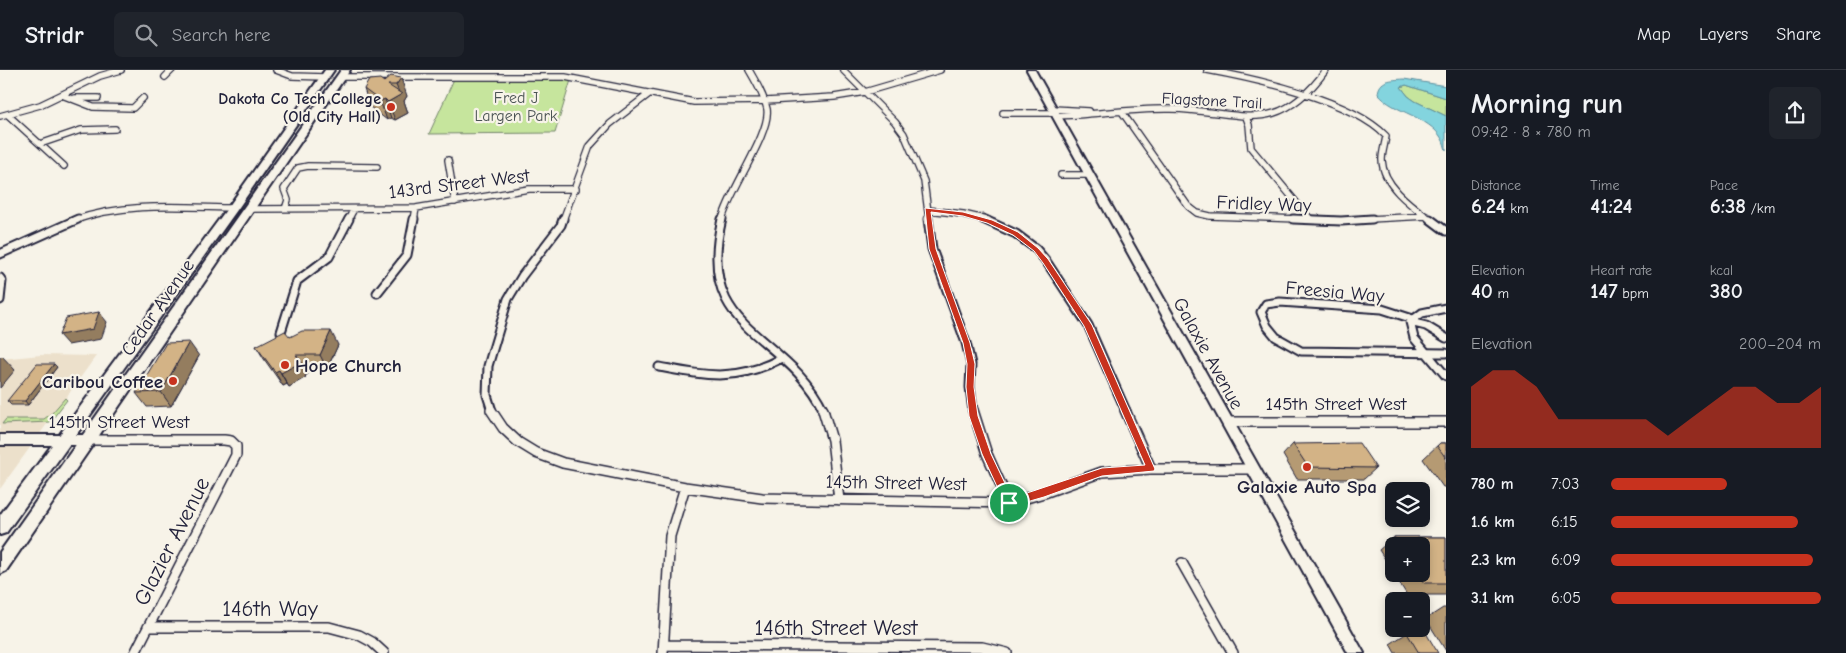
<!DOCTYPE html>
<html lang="en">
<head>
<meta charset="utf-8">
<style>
  :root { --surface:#171b24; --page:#20242c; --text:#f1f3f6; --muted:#9ea1a6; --line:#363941; --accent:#c8321e }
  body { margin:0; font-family:"Comic Neue",sans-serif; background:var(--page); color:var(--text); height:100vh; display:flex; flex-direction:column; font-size:19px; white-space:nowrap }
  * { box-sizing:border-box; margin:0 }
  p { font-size:16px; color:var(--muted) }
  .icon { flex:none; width:28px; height:28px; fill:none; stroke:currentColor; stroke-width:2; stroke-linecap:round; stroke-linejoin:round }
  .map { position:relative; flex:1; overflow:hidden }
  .details { display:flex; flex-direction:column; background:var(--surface); width:400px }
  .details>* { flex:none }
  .controls { position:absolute; left:1385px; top:412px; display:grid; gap:10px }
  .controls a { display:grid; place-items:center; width:45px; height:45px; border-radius:8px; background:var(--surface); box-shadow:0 2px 8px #0003; font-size:25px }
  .pin { position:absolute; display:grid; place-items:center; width:42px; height:42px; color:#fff; margin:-21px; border:2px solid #fff; border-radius:50%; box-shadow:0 1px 5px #0007 }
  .round { display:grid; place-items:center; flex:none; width:52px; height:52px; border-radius:8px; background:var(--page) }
  .summary { display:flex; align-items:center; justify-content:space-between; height:85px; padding:0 25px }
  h1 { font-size:28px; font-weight:700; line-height:38px }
  .stats { display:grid; grid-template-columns:repeat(3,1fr); gap:8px; height:85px; padding:5px 25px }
  .stats div { display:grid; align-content:center }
  .stats b { font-size:21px; font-weight:700 }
  .stats small { font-size:14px; font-weight:400 }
  .stats p { font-size:14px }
  .chart { height:140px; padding:10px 25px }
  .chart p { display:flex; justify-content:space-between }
  .chart svg { width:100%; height:90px; margin-top:5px; fill:var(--accent); opacity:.7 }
  ul { padding:0 25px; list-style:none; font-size:16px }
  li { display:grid; grid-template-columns:80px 60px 1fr; align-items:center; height:38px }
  li i { height:12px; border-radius:6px; background:var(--accent) }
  header { display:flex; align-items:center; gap:30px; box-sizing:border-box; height:70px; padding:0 25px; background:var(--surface); border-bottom:1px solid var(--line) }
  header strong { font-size:24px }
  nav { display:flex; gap:28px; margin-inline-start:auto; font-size:18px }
  .search { width:350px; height:45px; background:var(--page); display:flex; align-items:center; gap:12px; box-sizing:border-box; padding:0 18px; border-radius:8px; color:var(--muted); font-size:19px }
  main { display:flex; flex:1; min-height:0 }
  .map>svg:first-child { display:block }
  .built { fill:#ece0cb }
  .green { fill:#c6e59d; stroke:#74846c }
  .water { fill:#83d4de; stroke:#5c8d9d }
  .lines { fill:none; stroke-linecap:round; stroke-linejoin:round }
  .street-far2-casing { stroke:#22223b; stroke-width:8 }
  .street-far1-casing { stroke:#22223b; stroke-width:11 }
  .street-casing { stroke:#22223b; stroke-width:12 }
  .secondary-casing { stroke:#22223b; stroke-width:4 }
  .highway-casing { stroke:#22223b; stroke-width:4 }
  .street-far2 { stroke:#f7f3e8; stroke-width:5.5 }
  .street-far1 { stroke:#f7f3e8; stroke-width:7 }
  .street { stroke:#f7f3e8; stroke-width:9 }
  .secondary { fill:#f7f3e8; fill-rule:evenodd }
  .highway { fill:#f7f3e8; fill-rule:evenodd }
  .wall { fill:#b59a73; stroke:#22223b }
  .shaded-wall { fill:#947d5e; stroke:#22223b }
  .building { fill:#d3b386; stroke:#22223b }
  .route { fill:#c8321e; stroke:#fff; fill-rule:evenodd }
  .poi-dot { fill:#c8321e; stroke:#f7f3e8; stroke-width:2 }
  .labels { text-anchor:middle; stroke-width:4.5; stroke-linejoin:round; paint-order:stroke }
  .far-park-label { font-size:16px; fill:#4b5354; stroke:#f7f3e8 }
  .far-poi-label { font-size:16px; font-weight:bold; fill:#22223b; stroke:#f7f3e8; text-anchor:end }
  .far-street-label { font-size:16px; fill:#22223b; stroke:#f7f3e8 }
  .street-label { font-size:19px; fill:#22223b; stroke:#f7f3e8 }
  .poi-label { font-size:19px; font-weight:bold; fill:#22223b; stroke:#f7f3e8; text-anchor:start }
  .near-street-label { font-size:22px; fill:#22223b; stroke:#f7f3e8 }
</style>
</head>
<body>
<header>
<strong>Stridr</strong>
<div class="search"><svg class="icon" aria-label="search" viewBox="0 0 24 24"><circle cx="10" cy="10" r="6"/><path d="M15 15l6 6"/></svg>Search here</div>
<nav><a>Map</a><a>Layers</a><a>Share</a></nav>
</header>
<main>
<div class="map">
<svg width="1446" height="583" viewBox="0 0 1446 583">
  <rect width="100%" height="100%" fill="#f7f3e8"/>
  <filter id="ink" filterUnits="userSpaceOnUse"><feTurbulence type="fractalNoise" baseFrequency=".02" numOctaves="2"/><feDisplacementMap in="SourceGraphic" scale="10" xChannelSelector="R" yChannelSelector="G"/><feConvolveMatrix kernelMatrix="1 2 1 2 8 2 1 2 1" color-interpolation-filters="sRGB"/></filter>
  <g filter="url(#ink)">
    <path class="built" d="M41 285 96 286 0 419V289Z"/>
    <path class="green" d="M454 9H560L571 10 555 63 429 64Z
      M1406 15 1446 28V46L1415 31 1408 26 1401 17Z
      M65 328 67 330 50 352 2 354 6 349H44L52 343Z"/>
    <path class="water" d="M1404 9 1446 16V28L1406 15 1401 17 1408 26 1415 31 1446 46V80C1445 77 1444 72 1442 69 1429 46 1394 43 1378 24 1379 9 1391 10 1404 9Z"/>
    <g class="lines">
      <g class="street-far2-casing">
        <path id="street-far2" d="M276 0 292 6 325 7
          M843 0 895 52 904 64 924 111 929 150
          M1207 0C1256 9 1352 30 1386 66 1385 74 1382 82 1382 90 1383 116 1412 136 1431 150
          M165 7 172 0
          M341 7H565L694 32 766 31 834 27 865 22 940 0
          M62 25 93 37 133 38 143 28
          M75 28H98
          M1053 39 1089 41
          M1122 42 1188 136 1197 143 1210 146 1326 150
          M1003 43H1055
          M8 45 64 96
          M0 46 40 35 100 6 121 0
          M1056 46C1094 45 1133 38 1171 39 1241 40 1275 70 1326 0
          M1246 47 1249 55 1251 78 1311 150
          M40 74 81 60 115 59
          M448 90 455 132
          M1061 105H1089
          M251 139 416 138 529 119H576
          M285 139 288 130 284 119 298 98 308 96 377 97
          M928 140 963 144 988 150
          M75 150C126 132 179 137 233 138
          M348 150 354 139
          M414 150 416 138
          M563 150 590 76 610 54 649 24
          M722 150C729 121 771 63 767 39 764 25 756 12 749 0
          M1351 150 1426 146"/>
      </g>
      <g class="street-far1-casing">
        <path id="street-far1" d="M722 149C694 265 786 260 824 341
          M928 149 932 179 966 273 971 294 970 317 973 341
          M983 149 1016 164 1036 179 1046 191 1088 255 1126 341
          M1293 149 1341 151 1372 149
          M1430 149 1446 161
          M0 184 78 149
          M0 208 2 211 0 230
          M377 223 407 185 414 149
          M1446 238 1422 243 1410 252 1414 268 1446 306
          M1413 249 1382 239 1280 232 1266 234 1261 242 1267 256 1276 267 1301 281 1446 283
          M1410 252 1426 256 1446 268
          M281 262 297 211 329 187 349 149
          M659 297C708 306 736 312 782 288
          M492 341 487 325 488 296 508 229 522 206 561 155 563 149"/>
      </g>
      <g class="street-casing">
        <path id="street" d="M491 340 503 358 518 372 536 383 563 393 685 417 762 428 1009 433 1044 423 1102 402 1151 399H1253
          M823 340 832 370 839 430
          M973 340 987 384 1009 433
          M1125 340 1151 399
          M1227 352H1446
          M88 370H224L231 371 236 376V385L135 583
          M1182 493 1233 583
          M148 557H329L359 565 372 572 384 583
          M664 575 982 577 1007 583
          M663 583 670 466 685 417"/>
      </g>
      <g class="secondary-casing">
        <path id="secondary" d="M1027 0H1035L1364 583H1348Z
          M0 365H88L92 367 94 370 92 373 88 375H0Z"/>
      </g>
      <g class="highway-casing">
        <path id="highway" d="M325 0H334L237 140 6 463 0 465V445L229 136Z
          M341 0H350L6 501 0 504V482Z"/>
      </g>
      <use href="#street-far2" class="street-far2"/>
      <use href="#street-far1" class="street-far1"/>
      <use href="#street" class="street"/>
      <use href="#secondary" class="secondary"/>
      <use href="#highway" class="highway"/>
    </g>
    <path class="wall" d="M391 6 407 26 404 31 408 43 395 50 391 48 387 50 370 37 364 19 384 12Z
      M290 267 338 275 327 299 305 298 308 304 305 306 306 307 289 317 287 314 283 316 264 289 256 276Z
      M199 286 171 336 147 337 136 323Z
      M54 294 57 297 28 335H11L7 331Z
      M1440 373H1446V417H1443L1423 389Z
      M1293 374 1376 398 1364 409H1297L1283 385Z
      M1394 467H1446V525H1407L1394 504H1421V476H1394V503L1379 480Z
      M1443 538H1446V581L1426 549Z
      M1407 563 1438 583H1395L1390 574Z"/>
    <path class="shaded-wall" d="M401 8 407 26 404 31 408 43 395 50 388 32 400 25 396 15Z
      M385 29 391 48 387 50 380 31Z
      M99 242 107 252 101 269 68 275 59 265Z
      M331 261 338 275 327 299 320 285Z
      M189 272 199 286 171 336 161 322Z
      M2 286 15 300 0 318V288Z
      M301 291 308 304 305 306 306 307 289 317 281 303Z
      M54 294 57 297 28 335 25 331Z
      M279 300 287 314 283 316 275 302Z"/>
    <path class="building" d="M391 6 401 8 396 15H388L402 24 388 32 385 29 380 31 364 19 369 10 380 9 384 12Z
      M99 242 93 259 59 265 66 248Z
      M285 261 290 267 302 261H331L320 285H296L301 291 297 292 298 294 281 303 279 300 275 302 256 276Z
      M189 272 161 322 136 323 166 273Z
      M37 294H54L25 331H7Z
      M1359 373 1376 398 1308 397 1293 374Z
      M1440 373H1446V388L1437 376Z
      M1394 467H1446V513H1424L1418 504H1421V476H1400Z
      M1407 563H1426L1438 583H1419Z"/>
  </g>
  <path class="route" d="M925 138 963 142 992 150 1018 162 1038 178 1048 189 1092 255 1155 399 1154 401 1102 406 1044 427 1009 437 1006 436 982 384 969 346 966 317 967 294 963 273 929 179ZM931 142 963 146 987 153 1013 165 1034 181 1043 193 1084 256 1145 395 1102 398 1012 428 991 384 978 346 974 317 975 294 970 273 936 179Z"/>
  <g class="poi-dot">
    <circle cx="391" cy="37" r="5"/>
    <circle cx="285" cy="295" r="5"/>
    <circle cx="173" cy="311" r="5"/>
    <circle cx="1307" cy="397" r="5"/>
  </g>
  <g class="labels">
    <g class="far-park-label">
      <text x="516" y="33">Fred J<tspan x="516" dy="18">Largen Park</tspan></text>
    </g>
    <g class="far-poi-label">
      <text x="381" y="34">Dakota Co Tech College<tspan x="381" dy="18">(Old City Hall)</tspan></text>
    </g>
    <g class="far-street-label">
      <text transform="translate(1212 30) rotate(3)" y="6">Flagstone Trail</text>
    </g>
    <g class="street-label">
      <text transform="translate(459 113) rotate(-7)" y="7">143rd Street West</text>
      <text transform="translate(1264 133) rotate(2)" y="7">Fridley Way</text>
      <text transform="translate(1335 221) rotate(5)" y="7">Freesia Way</text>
      <text transform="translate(157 237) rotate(-55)" y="7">Cedar Avenue</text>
      <text transform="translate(1209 283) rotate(61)" y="7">Galaxie Avenue</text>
      <text x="1336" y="340">145th Street West</text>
      <text x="119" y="358">145th Street West</text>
      <text transform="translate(896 412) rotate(1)" y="7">145th Street West</text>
    </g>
    <g class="poi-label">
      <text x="295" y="302">Hope Church</text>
      <text x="163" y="318" text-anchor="end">Caribou Coffee</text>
      <text x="1307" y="423" text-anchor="middle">Galaxie Auto Spa</text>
    </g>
    <g class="near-street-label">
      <text transform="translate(171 471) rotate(-63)" y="8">Glazier Avenue</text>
      <text x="270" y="546">146th Way</text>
      <text x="836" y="565">146th Street West</text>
    </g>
  </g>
</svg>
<div class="controls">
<a><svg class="icon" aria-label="layers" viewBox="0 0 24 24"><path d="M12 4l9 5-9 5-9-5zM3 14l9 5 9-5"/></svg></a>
<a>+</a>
<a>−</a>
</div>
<div class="pin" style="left:1009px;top:433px;background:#1e9e55"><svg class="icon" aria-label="arrive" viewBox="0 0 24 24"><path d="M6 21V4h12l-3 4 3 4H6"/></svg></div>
</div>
<section class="details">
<div class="summary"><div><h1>Morning run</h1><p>09:42 · 8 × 780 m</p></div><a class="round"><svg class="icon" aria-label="share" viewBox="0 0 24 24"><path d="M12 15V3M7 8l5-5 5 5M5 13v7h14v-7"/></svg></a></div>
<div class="stats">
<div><p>Distance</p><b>6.24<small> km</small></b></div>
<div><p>Time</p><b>41:24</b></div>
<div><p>Pace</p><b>6:38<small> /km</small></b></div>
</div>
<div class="stats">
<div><p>Elevation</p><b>40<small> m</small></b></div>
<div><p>Heart rate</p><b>147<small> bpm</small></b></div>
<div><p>kcal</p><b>380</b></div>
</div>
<div class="chart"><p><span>Elevation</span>200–204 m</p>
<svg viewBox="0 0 160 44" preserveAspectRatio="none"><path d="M0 44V14L10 6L20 6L30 14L40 30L50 30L60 30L70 30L80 30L90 38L100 30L110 22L120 14L130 14L140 22L150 22L160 14V44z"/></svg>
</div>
<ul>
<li><b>780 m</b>7:03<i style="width:55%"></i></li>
<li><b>1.6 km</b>6:15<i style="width:89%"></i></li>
<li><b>2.3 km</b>6:09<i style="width:96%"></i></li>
<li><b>3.1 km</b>6:05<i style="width:100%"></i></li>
</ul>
</section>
</main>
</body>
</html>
